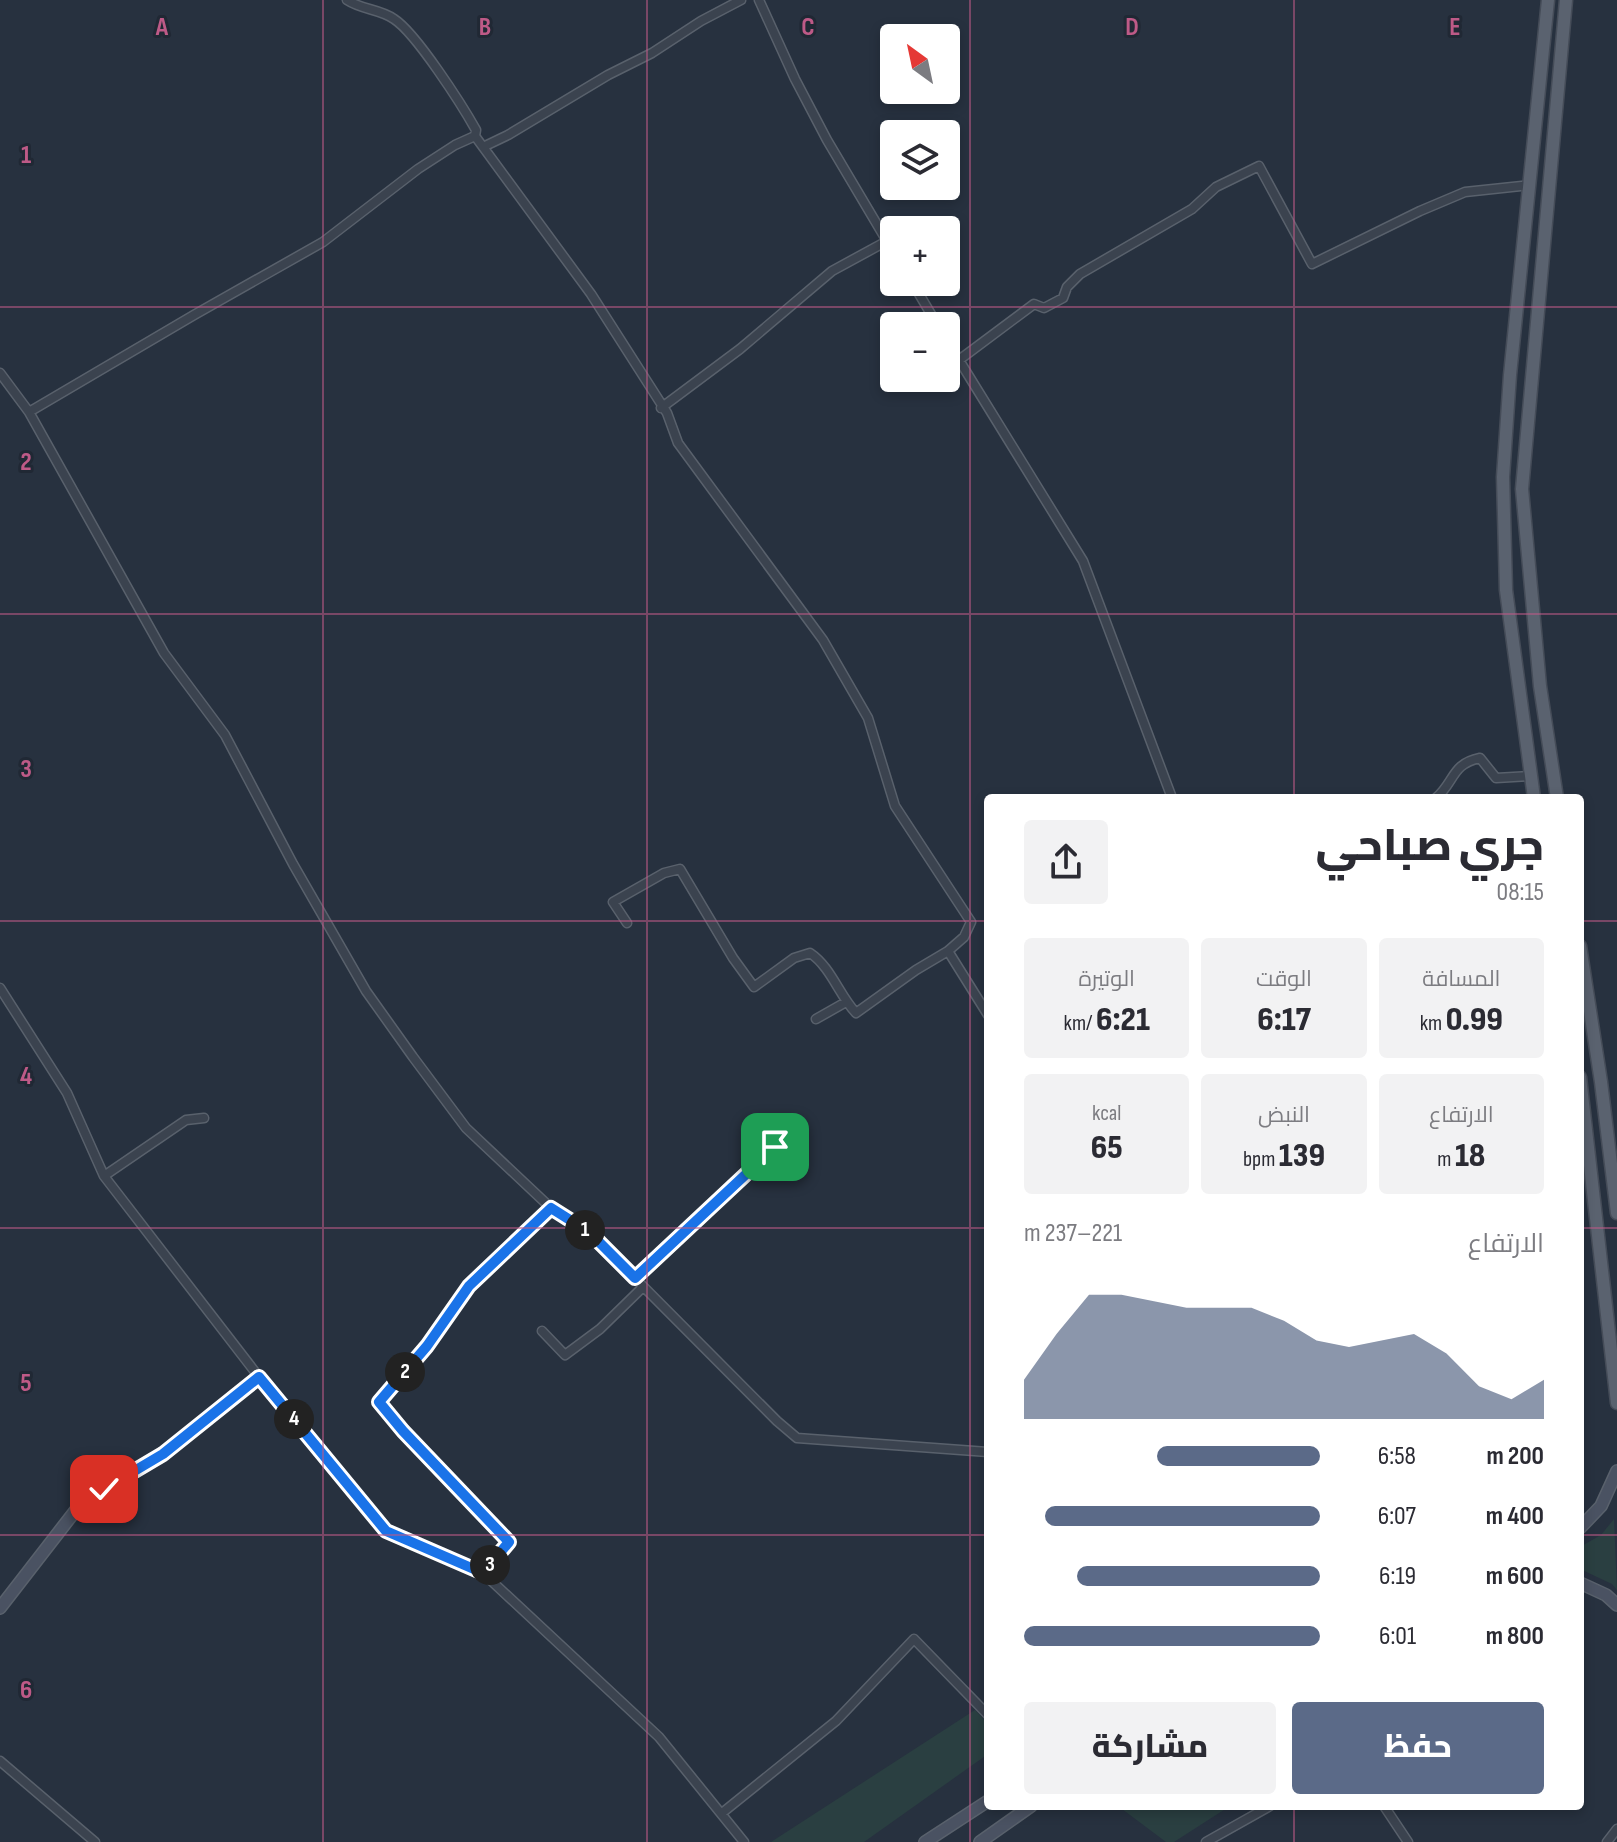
<!DOCTYPE html>
<html lang="ar">
<head>
<meta charset="utf-8">
<style>
  :root { --surface:#fff; --page:#f2f2f3; --text:#2b2b33; --muted:#7c7c81; --accent:#5b6a88 }
  body { margin:0; font-family:"Sofia Sans Condensed",Cairo,sans-serif; background:var(--page); color:var(--text); direction:rtl; height:100vh; display:flex; flex-direction:column; font-size:30px; white-space:nowrap }
  * { box-sizing:border-box; margin:0 }
  p { font-size:26px; color:var(--muted) }
  .icon { flex:none; width:44px; height:44px; fill:none; stroke:currentColor; stroke-width:2; stroke-linecap:round; stroke-linejoin:round }
  .map { position:relative; flex:1; overflow:hidden; direction:ltr }
  .sheet { position:absolute; left:984px; top:794px; width:600px; height:1016px; display:flex; flex-direction:column; background:var(--surface); border-radius:8px; box-shadow:0 4px 12px #0003; direction:rtl }
  .sheet>* { flex:none }
  .needle { width:52px; rotate:327deg }
  .fabs { position:absolute; left:880px; top:24px; display:grid; gap:16px }
  .fabs a { display:grid; place-items:center; width:80px; height:80px; border-radius:8px; background:var(--surface); box-shadow:0 4px 12px #0003; font-size:40px }
  .pin { position:absolute; display:grid; place-items:center; width:68px; height:68px; color:#fff; margin:-34px; border-radius:16px; box-shadow:0 4px 12px #0006 }
  .km { position:absolute; width:40px; height:40px; margin:-20px; border-radius:50%; background:#222; color:#fff; font-size:22px; line-height:40px; text-align:center }
  .round { display:grid; place-items:center; flex:none; width:84px; height:84px; border-radius:8px; background:var(--page) }
  .summary { display:flex; align-items:center; justify-content:space-between; height:136px; padding:0 40px }
  h1 { font-size:44px; font-weight:800; line-height:60px }
  .stats { display:grid; grid-template-columns:repeat(3,1fr); gap:12px; height:136px; padding:8px 40px }
  .stats div { display:grid; align-content:center; border-radius:8px; background:var(--page); text-align:center }
  .stats b { font-size:34px; font-weight:800 }
  .stats small { font-size:22px; font-weight:400 }
  .stats p { font-size:22px }
  .chart { height:224px; padding:16px 40px }
  .chart p { display:flex; justify-content:space-between }
  .chart svg { width:100%; height:144px; margin-top:8px; fill:var(--accent); opacity:.7 }
  .cta { display:flex; gap:16px; margin-top:auto; padding:16px 40px }
  .cta a { flex:1; height:92px; border-radius:8px; background:var(--accent); color:#fff; font-size:32px; font-weight:800; line-height:92px; text-align:center }
  .cta a+a { background:var(--page); color:var(--text) }
  ul { padding:0 40px; list-style:none; font-size:26px }
  li { display:grid; grid-template-columns:128px 96px 1fr; align-items:center; height:60px }
  li i { height:20px; border-radius:10px; background:var(--accent) }
  .map>svg:first-child { display:block }
  .green { fill:#2a3f41 }
  .lines { fill:none; stroke-linecap:round; stroke-linejoin:round }
  .street-casing { stroke:#59616c; stroke-width:11 }
  .secondary-casing { stroke:#59616c; stroke-width:14 }
  .primary-casing { stroke:#454c58; stroke-width:15 }
  .street { stroke:#3b434f; stroke-width:8 }
  .secondary { stroke:#4a5262; stroke-width:11 }
  .primary { stroke:#5a626f; stroke-width:12 }
  .route-casing { stroke:#fff; stroke-width:16 }
  .route { stroke:#1a73e8; stroke-width:10 }
  .grid { fill:none; stroke:#be5a87; stroke-width:2; stroke-opacity:0.55 }
  .grid-label { font-size:26px; text-anchor:middle; font-weight:bold; fill:#be5a87; stroke:#202834; stroke-width:6; stroke-linejoin:round; paint-order:stroke }
</style>
</head>
<body>
<div class="map">
<svg width="1617" height="1842" viewBox="0 0 1617 1842">
  <rect width="100%" height="100%" fill="#27313f"/>
  <path class="green" d="M1614 1519 1617 1590 1612 1584 1580 1569V1547L1601 1535Z
    M975 1710 988 1724V1754L864 1842H771Z
    M1118 1806H1230L1174 1842H1166Z"/>
  <g class="lines">
    <g class="street-casing">
      <path id="street" d="M347 0C362 10 380 9 394 19 416 33 462 105 476 130L475 136 591 294 667 413 678 443 823 640 868 718 895 806 971 922 964 937 948 951 988 1015
        M759 0 795 79 827 140 894 253
        M483 147 508 135 608 75 652 53 701 21 741 0
        M912 282 938 326
        M946 339 1083 561 1172 798
        M959 360 1034 304 1044 308 1063 298 1067 287 1080 274 1192 209 1216 187 1259 166 1312 264 1420 211 1465 192 1530 185
        M0 373 29 412 164 653 225 735 293 864 366 991 413 1057 466 1128 551 1208 589 1232 777 1421 797 1438 988 1452
        M661 408 740 349 832 271 887 241
        M29 412 194 315 323 242 418 169 455 145 475 136
        M1436 798C1455 782 1451 764 1480 758L1496 778 1531 776
        M627 923 613 902 664 873 680 869 733 958 754 987 794 958 810 953C831 967 839 995 856 1013L916 970 948 951
        M0 988 67 1093 104 1176 259 1377 386 1531 483 1573 659 1737 744 1842
        M816 1019 846 1002
        M104 1176 186 1120 204 1118
        M635 1278 775 1147
        M542 1331 565 1355 600 1329 643 1287
        M483 1573 509 1542 403 1431 379 1402 427 1346 469 1286 551 1208
        M0 1761 95 1842
        M1384 1806 1408 1842
        M722 1813 836 1721 914 1639 988 1715
        M1206 1842 1270 1806
        M1607 1842 1617 1829"/>
    </g>
    <g class="secondary-casing">
      <path id="secondary" d="M1580 1528 1601 1506 1617 1471
        M1580 1583 1606 1595 1617 1605
        M0 1608 79 1506 163 1454 259 1377
        M925 1842 988 1801
        M980 1842 1031 1806"/>
    </g>
    <g class="primary-casing">
      <path id="primary" d="M1534 798 1506 590 1503 477 1510 375 1548 0
        M1557 798 1540 686 1522 489 1566 0
        M1580 946 1601 1082 1617 1213
        M1580 1077 1617 1403"/>
    </g>
    <use href="#street" class="street"/>
    <use href="#secondary" class="secondary"/>
    <use href="#primary" class="primary"/>
  </g>
  <g class="lines">
    <g class="route-casing">
      <path id="route" d="M104 1489 163 1454 259 1377 386 1531 483 1573 509 1542 403 1431 379 1402 427 1346 469 1286 551 1208 589 1232 635 1278 775 1147"/>
    </g>
    <use href="#route" class="route"/>
  </g>
  <path class="grid" d="M323 0V1842M647 0V1842M970 0V1842M1294 0V798M0 307H1617M0 614H1617M0 921H988M1580 921H1617M0 1228H988M1580 1228H1617M0 1535H988M1580 1535H1617M1294 1806V1842"/>
  <g class="grid-label">
    <text x="162" y="35">A</text>
    <text x="485" y="35">B</text>
    <text x="808" y="35">C</text>
    <text x="1132" y="35">D</text>
    <text x="1455" y="35">E</text>
    <text x="26" y="163">1</text>
    <text x="26" y="470">2</text>
    <text x="26" y="777">3</text>
    <text x="26" y="1084">4</text>
    <text x="26" y="1391">5</text>
    <text x="26" y="1698">6</text>
  </g>
</svg>
<div class="fabs">
<a><svg class="needle" viewBox="-14 -14 28 28"><path d="M0-13l5 13h-10z" fill="#e53935"/><path d="M0 13l5-13h-10z" fill="#7c7c81"/></svg></a>
<a><svg class="icon" aria-label="layers" viewBox="0 0 24 24"><path d="M12 4l9 5-9 5-9-5zM3 14l9 5 9-5"/></svg></a>
<a>+</a>
<a>−</a>
</div>
<div class="pin" style="left:775px;top:1147px;background:#1e9e55"><svg class="icon" aria-label="arrive" viewBox="0 0 24 24"><path d="M6 21V4h12l-3 4 3 4H6"/></svg></div>
<div class="pin" style="left:104px;top:1489px;background:#d93025"><svg class="icon" aria-label="check" viewBox="0 0 24 24"><path d="M5 12l5 5 9-10"/></svg></div>
<b class="km" style="left:585px;top:1230px">1</b>
<b class="km" style="left:405px;top:1372px">2</b>
<b class="km" style="left:490px;top:1565px">3</b>
<b class="km" style="left:294px;top:1419px">4</b>
<section class="sheet">
<div class="summary"><div><h1>جري صباحي</h1><p>08:15</p></div><a class="round"><svg class="icon" aria-label="share" viewBox="0 0 24 24"><path d="M12 15V3M7 8l5-5 5 5M5 13v7h14v-7"/></svg></a></div>
<div class="stats">
<div><p>المسافة</p><b>0.99<small> km</small></b></div>
<div><p>الوقت</p><b>6:17</b></div>
<div><p>الوتيرة</p><b>6:21<small> /km</small></b></div>
</div>
<div class="stats">
<div><p>الارتفاع</p><b>18<small> m</small></b></div>
<div><p>النبض</p><b>139<small> bpm</small></b></div>
<div><p>kcal</p><b>65</b></div>
</div>
<div class="chart"><p><span>الارتفاع</span>221–237 m</p>
<svg viewBox="0 0 160 44" preserveAspectRatio="none"><path d="M0 44V32L10 18L20 6L30 6L40 8L50 10L60 10L70 10L80 14L90 20L100 22L110 20L120 18L130 24L140 34L150 38L160 32V44z"/></svg>
</div>
<ul>
<li><b>200 m</b>6:58<i style="width:55%"></i></li>
<li><b>400 m</b>6:07<i style="width:93%"></i></li>
<li><b>600 m</b>6:19<i style="width:82%"></i></li>
<li><b>800 m</b>6:01<i style="width:100%"></i></li>
</ul>
<div class="cta"><a>حفظ</a><a>مشاركة</a></div>
</section>
</div>
</body>
</html>
